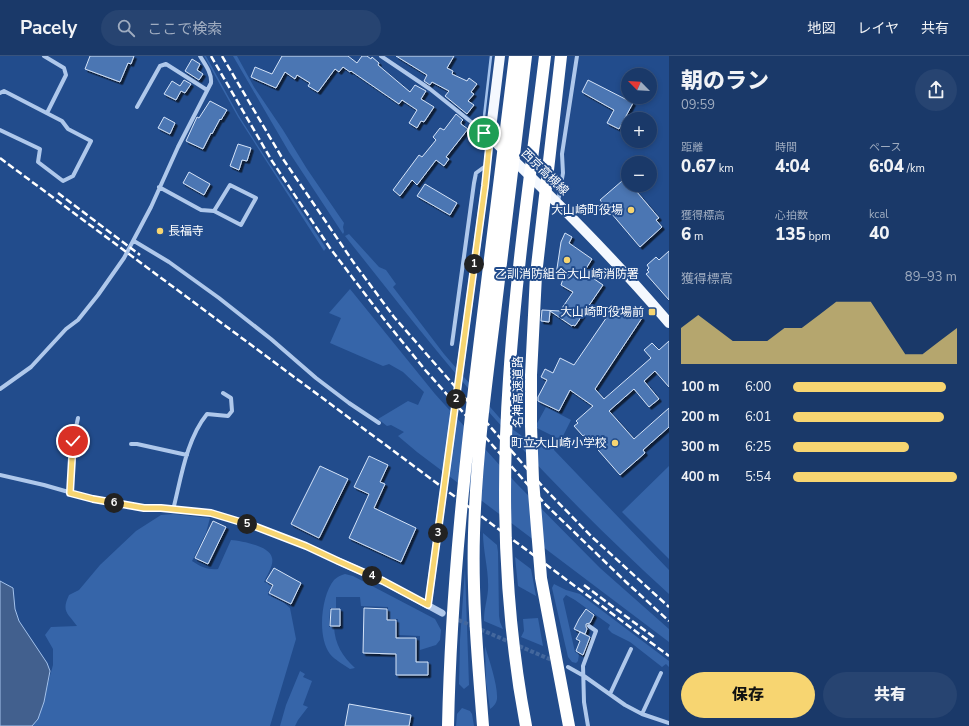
<!DOCTYPE html>
<html lang="ja">
<head>
<meta charset="utf-8">
<style>
  :root { --surface:#1a3969; --page:#274471; --text:#f1f3f6; --muted:#9facc0; --line:#38537d; --accent:#f7d571 }
  body { margin:0; font-family:"Nunito Sans","Noto Sans JP",sans-serif; background:var(--page); color:var(--text); height:100vh; display:flex; flex-direction:column; font-size:15px; white-space:nowrap }
  * { box-sizing:border-box; margin:0 }
  p { font-size:13px; color:var(--muted) }
  .icon { flex:none; width:22px; height:22px; fill:none; stroke:currentColor; stroke-width:2; stroke-linecap:round; stroke-linejoin:round }
  .map { position:relative; flex:1; overflow:hidden }
  .details { display:flex; flex-direction:column; background:var(--surface); width:300px }
  .details>* { flex:none }
  .needle { width:26px; rotate:294deg }
  .buttons { position:absolute; left:621px; top:12px; display:grid; gap:8px }
  .buttons a { display:grid; place-items:center; width:36px; height:36px; border-radius:50%; background:var(--surface); box-shadow:0 2px 6px #0003,0 0 0 1px var(--line); font-size:20px }
  .pin { position:absolute; display:grid; place-items:center; width:34px; height:34px; color:#fff; margin:-17px; border:2px solid #fff; border-radius:50%; box-shadow:0 1px 4px #0007 }
  .km { position:absolute; width:20px; height:20px; margin:-10px; border-radius:50%; background:#222; color:#fff; font-size:11px; line-height:20px; text-align:center }
  .round { display:grid; place-items:center; flex:none; width:42px; height:42px; border-radius:21px; background:var(--page) }
  .summary { display:flex; align-items:center; justify-content:space-between; height:68px; padding:0 12px }
  h1 { font-size:22px; font-weight:800; line-height:30px }
  .figures { display:grid; grid-template-columns:repeat(3,1fr); gap:6px; height:68px; padding:4px 12px }
  .figures div { display:grid; align-content:center }
  .figures b { font-size:17px; font-weight:800 }
  .figures small { font-size:11px; font-weight:400 }
  .figures p { font-size:11px }
  .chart { height:112px; padding:8px 12px }
  .chart p { display:flex; justify-content:space-between }
  .chart svg { width:100%; height:72px; margin-top:4px; fill:var(--accent); opacity:.7 }
  .action { display:flex; gap:8px; margin-top:auto; padding:8px 12px }
  .action a { flex:1; height:46px; border-radius:24px; background:var(--accent); color:#111; font-size:16px; font-weight:800; line-height:46px; text-align:center }
  .action a+a { background:var(--page); color:var(--text) }
  ul { padding:0 12px; list-style:none; font-size:13px }
  li { display:grid; grid-template-columns:64px 48px 1fr; align-items:center; height:30px }
  li i { height:10px; border-radius:5px; background:var(--accent) }
  header { display:flex; align-items:center; gap:24px; box-sizing:border-box; height:56px; padding:0 20px; background:var(--surface); border-bottom:1px solid var(--line) }
  header strong { font-size:19px }
  nav { display:flex; gap:22px; margin-inline-start:auto; font-size:14px }
  .search { width:280px; height:36px; background:var(--page); display:flex; align-items:center; gap:10px; box-sizing:border-box; padding:0 14px; border-radius:22px; color:var(--muted); font-size:15px }
  main { display:flex; flex:1; min-height:0 }
  .map>svg:first-child { display:block }
  .green { fill:#3665a9 }
  .water { fill:#42608e; stroke:#a3c2ec }
  .lines { fill:none; stroke-linecap:round; stroke-linejoin:round }
  .stream { stroke:#a3c2ec; stroke-width:2.5 }
  .building { fill:#4b76b3; stroke:#d4e3f8; filter:url(#shadow) }
  .minor-tunnel { stroke:#43679d; stroke-width:4; stroke-dasharray:4 2; stroke-linecap:butt }
  .minor { stroke:#afc8eb; stroke-width:4 }
  .tertiary { stroke:#afc8eb; stroke-width:7 }
  .primary { stroke:#f4f8fe; stroke-width:10 }
  .motorway { stroke:#fff; stroke-width:12 }
  .rail { stroke:#fff; stroke-width:2.5; stroke-dasharray:7 3; stroke-linecap:butt }
  .route-casing { stroke:#fff; stroke-width:8 }
  .route { stroke:#f7d571; stroke-width:5 }
  .poi-dot { fill:#f7d571; stroke:#224c8c; stroke-width:1.5 }
  .labels { text-anchor:middle; stroke-width:4; stroke-linejoin:round; paint-order:stroke }
  .street-label { font-size:12px; fill:#fff; stroke:#224c8c }
  .poi-label { font-size:12px; fill:#fff; stroke:#224c8c; text-anchor:end }
</style>
</head>
<body>
<header>
<strong>Pacely</strong>
<div class="search"><svg class="icon" aria-label="search" viewBox="0 0 24 24"><circle cx="10" cy="10" r="6"/><path d="M15 15l6 6"/></svg>ここで検索</div>
<nav><a>地図</a><a>レイヤ</a><a>共有</a></nav>
</header>
<main>
<div class="map">
<svg width="669" height="670" viewBox="0 0 669 670">
  <defs>
    <filter id="shadow"><feDropShadow dx="2.5" dy="2.5" stdDeviation="0" flood-color="#0009"/></filter>
  </defs>
  <rect width="100%" height="100%" fill="#224c8c"/>
  <path class="green" d="M204 0H206L239 60 269 107 326 192 324 195 238 61Z
    M233 0H237L254 31 283 74 307 113 344 167 343 171 344 176 343 178 289 96Z
    M349 178 379 211 386 214 396 228 393 231 444 298 504 367 522 380 554 385V394L669 514V538C588 464 511 385 441 300 409 261 377 220 345 180Z
    M350 233 435 338 515 426 600 512 669 573V586L417 396 398 380 404 376 391 369 387 370 378 363 408 345 418 349 424 336 403 316 389 308 383 310 330 287 341 262 329 257Z
    M546 351 571 364 561 384 535 371Z
    M669 410V503L622 456Z
    M173 458 210 462 206 477 192 505C201 511 208 514 218 513L231 484C242 485 270 490 272 502 274 509 267 519 264 526L272 529 268 536V539L283 546 290 552 296 583 270 670H32L38 663 44 646 48 627 53 609V593L45 579 51 571 77 570C68 557 61 556 69 539L79 534 100 509 136 475 161 459Z
    M483 477 497 489 498 496 499 560 500 566 503 573 484 565C484 552 487 546 488 534 489 514 483 496 483 477Z
    M515 501 531 513 536 540 518 530Z
    M465 513 469 629 464 633 459 628 460 584Z
    M345 518 353 520 435 563 441 574 440 584 436 589 420 594V580L398 579V563H388V551L361 550 360 541H336V552H330L329 571H334C335 588 342 600 355 612L350 613C343 608 335 604 330 598 317 581 321 540 334 524 337 521 341 519 345 518Z
    M554 528 566 534 580 538 669 605V611L666 608 662 611 630 586 612 577 608 573 610 569 575 544 566 539 563 543 575 596 579 598 578 605 576 607 572 606 568 601 552 532Z
    M538 562 543 590 521 581 524 575 523 563Z
    M485 590C489 604 498 629 497 643 496 648 494 650 490 653L486 626Z
    M300 615 305 618 303 621 312 625 303 649 308 651 298 664 295 670H280L286 649Z
    M462 652 470 655 472 658 474 670H456L457 658Z"/>
  <path class="water" d="M0 525 13 532 15 553 19 565 47 607 50 615 44 646 38 663 32 670H0Z"/>
  <g class="lines">
    <path class="stream" d="M483 69 491 0"/>
  </g>
  <path class="building" d="M90 0H134L131 8 128 7 120 26 85 13Z
    M282 0H348L357 7 362 0H367L371 3 372 1 379 7 378 9 410 36 415 29 426 35 421 43 434 51 424 66 421 65 417 72 409 67 417 54 402 44 399 48 351 15 350 16 343 11 339 16 335 13 318 36 308 30 310 27 297 19 295 23 285 16 276 32 251 21 255 11 272 18Z
    M396 0H454L447 12 453 15 452 18 467 25 469 22 477 28 471 36 474 38 468 45 474 49 467 58 445 40 449 35 432 26 430 29 424 25 427 19Z
    M192 3 200 8 197 14 203 18 199 24 185 15Z
    M184 24 191 28 185 37 181 35 176 44 164 38 172 25 180 30Z
    M588 24 633 47 619 73 607 67 614 54 582 36Z
    M210 45 227 54 221 64 220 63 212 78 211 77 203 93 186 85 197 61 199 62Z
    M456 58 463 64 461 66V68L468 73 446 101 449 103 444 110 436 104 417 129 412 124 400 140 393 134 419 99 422 101 436 84 433 81 440 72 444 74Z
    M164 61 175 67 170 78 158 72Z
    M238 88 251 92 247 105 242 104 239 114 230 110Z
    M189 116 210 128 204 139 183 127Z
    M622 125 628 132 631 129 659 162 656 164 662 171 640 191 600 144Z
    M425 128 457 147 450 159 417 140Z
    M565 177 572 181 569 187 592 203 584 216 603 229 575 270 573 269 572 270 550 255 549 266 541 265 542 254 560 255 573 236 561 229 563 223 556 219 561 186Z
    M669 195V244L646 218 649 216 647 214 649 212 647 209 656 201 659 204Z
    M623 249 642 262 595 333 604 343 651 302 644 294 652 287 659 294 669 285V331L655 315 644 325 659 343 649 351 634 333 609 355 634 383 669 352V371L643 394 645 397 620 419 585 379 583 380 574 370 578 367 576 365 593 350 570 334 559 355 538 345V341L547 324 541 321 545 313 553 317 560 302 574 309 611 255 617 258Z
    M369 400 388 409 380 426 385 428 374 452 416 472 401 506 349 482 369 438 354 431Z
    M320 410 348 423 319 482 291 468Z
    M213 465 226 471 208 508 195 502Z
    M274 512 301 527 291 548 269 537 273 529 266 525Z
    M364 552 387 553V564H396V582H416V606H428V619H396V598L363 597Z
    M331 553H340V570H330Z
    M586 553 594 559 590 567 586 568V571L587 573 585 578 574 573 579 563Z
    M580 576 590 581 583 599 576 595 580 585 576 583Z
    M349 648 411 659 409 670H345Z"/>
  <g class="lines">
    <path class="minor-tunnel" d="M442 557 554 605"/>
    <path class="minor" d="M44 0 64 12 66 19 47 57
      M381 0 430 33 490 81
      M0 37 4 35 62 65 68 73 91 85 73 120 63 125 38 106 40 93 0 74
      M137 51 160 10 166 8 207 34
      M159 131 201 154 214 155 241 169 256 142 230 129 214 155
      M558 146 563 117 562 98 577 0
      M134 185 169 206 219 242 271 283 316 322 349 347 379 367
      M452 288 474 127 476 117 487 109
      M0 333 31 311 66 273 78 264 98 239 124 202 151 151 178 91 211 27C212 17 205 8 200 0
      M131 388H137L187 399
      M0 419 44 429 93 443 143 452H161L211 457 277 479 338 505
      M70 437 73 385 78 362
      M173 454C181 423 186 384 207 358L228 360 232 355 231 342 223 337
      M568 611 584 620 625 649 642 658 669 667
      M610 638 631 593
      M642 658 661 617
      M588 670 584 646 583 610 596 575 589 570"/>
    <path class="tertiary" d="M338 505 383 525 442 557
      M428 549 485 130 490 81"/>
    <path class="primary" d="M500 0 490 81C552 141 613 201 669 267"/>
    <path class="motorway" d="M561 0 536 219 531 319V370L533 424 541 522 569 670
      M448 670C451 532 466 396 483 259 493 172 504 86 515 0
      M483 670C478 606 472 542 474 477 476 407 485 336 494 265 505 177 515 88 526 0
      M526 670C504 555 501 439 509 323 516 215 532 107 545 0"/>
    <path class="rail" d="M211 0 272 105 330 192 387 267 426 315 546 449 626 526 669 565
      M222 0 281 100 354 207 394 261 544 432 592 481 669 551
      M0 102 669 600
      M58 137 140 199
      M584 529 655 582"/>
  </g>
  <g class="lines">
    <g class="route-casing">
      <path id="route" d="M73 385 70 437 93 443 144 452H161L211 457 254 470 306 490 338 505 383 525 428 549 485 130 490 82 484 77"/>
    </g>
    <use href="#route" class="route"/>
  </g>
  <g class="poi-dot">
    <circle cx="631" cy="154" r="4"/>
    <circle cx="160" cy="175" r="4"/>
    <circle cx="567" cy="204" r="4"/>
    <rect x="648" y="252" width="8" height="8" rx="2"/>
    <circle cx="615" cy="387" r="4"/>
  </g>
  <g class="labels">
    <g class="street-label">
      <text transform="translate(545 116) rotate(44)" y="4">西京高槻線</text>
      <text transform="translate(518 336) rotate(-90)" y="4">名神高速道路</text>
    </g>
    <g class="poi-label">
      <text x="623" y="158">大山崎町役場</text>
      <text x="168" y="179" text-anchor="start">長福寺</text>
      <text x="567" y="222" text-anchor="middle">乙訓消防組合大山崎消防署</text>
      <text x="644" y="260">大山崎町役場前</text>
      <text x="607" y="391">町立大山崎小学校</text>
    </g>
  </g>
</svg>
<div class="buttons">
<a><svg class="needle" viewBox="-14 -14 28 28"><path d="M0-13l5 13h-10z" fill="#e53935"/><path d="M0 13l5-13h-10z" fill="#9facc0"/></svg></a>
<a>+</a>
<a>−</a>
</div>
<div class="pin" style="left:484px;top:77px;background:#1e9e55"><svg class="icon" aria-label="arrive" viewBox="0 0 24 24"><path d="M6 21V4h12l-3 4 3 4H6"/></svg></div>
<div class="pin" style="left:73px;top:385px;background:#d93025"><svg class="icon" aria-label="check" viewBox="0 0 24 24"><path d="M5 12l5 5 9-10"/></svg></div>
<b class="km" style="left:474px;top:208px">1</b>
<b class="km" style="left:456px;top:343px">2</b>
<b class="km" style="left:438px;top:477px">3</b>
<b class="km" style="left:372px;top:520px">4</b>
<b class="km" style="left:247px;top:468px">5</b>
<b class="km" style="left:114px;top:447px">6</b>
</div>
<section class="details">
<div class="summary"><div><h1>朝のラン</h1><p>09:59</p></div><a class="round"><svg class="icon" aria-label="share" viewBox="0 0 24 24"><path d="M12 15V3M7 8l5-5 5 5M5 13v7h14v-7"/></svg></a></div>
<div class="figures">
<div><p>距離</p><b>0.67<small> km</small></b></div>
<div><p>時間</p><b>4:04</b></div>
<div><p>ペース</p><b>6:04<small> /km</small></b></div>
</div>
<div class="figures">
<div><p>獲得標高</p><b>6<small> m</small></b></div>
<div><p>心拍数</p><b>135<small> bpm</small></b></div>
<div><p>kcal</p><b>40</b></div>
</div>
<div class="chart"><p><span>獲得標高</span>89–93 m</p>
<svg viewBox="0 0 160 44" preserveAspectRatio="none"><path d="M0 44V22L10 14L20 22L30 30L40 30L50 30L60 22L70 22L80 14L90 6L100 6L110 6L120 22L130 38L140 38L150 30L160 22V44z"/></svg>
</div>
<ul>
<li><b>100 m</b>6:00<i style="width:93%"></i></li>
<li><b>200 m</b>6:01<i style="width:92%"></i></li>
<li><b>300 m</b>6:25<i style="width:71%"></i></li>
<li><b>400 m</b>5:54<i style="width:100%"></i></li>
</ul>
<div class="action"><a>保存</a><a>共有</a></div>
</section>
</main>
</body>
</html>
